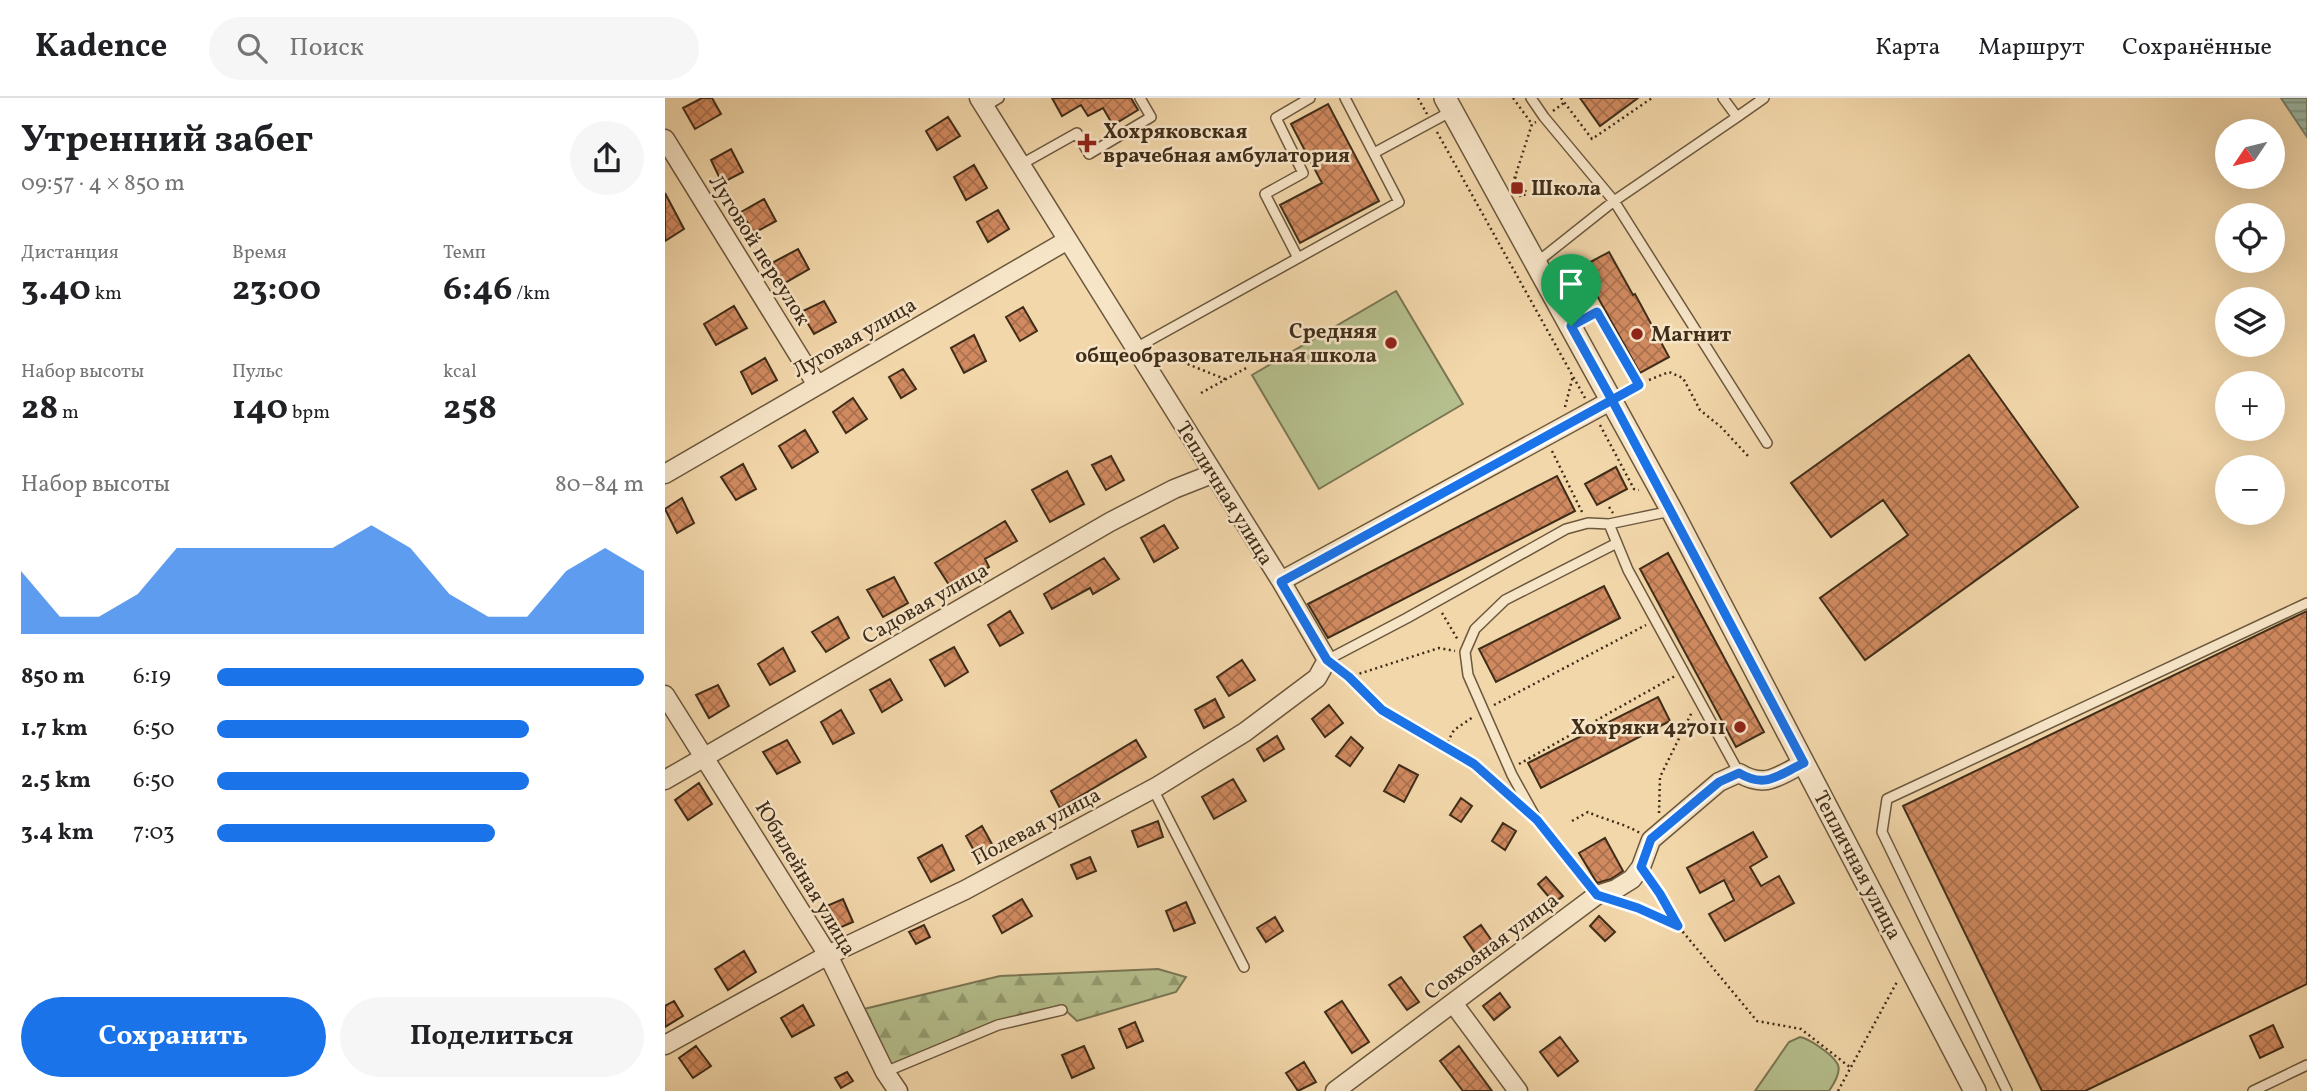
<!DOCTYPE html>
<html lang="ru">
<head>
<meta charset="utf-8">
<style>
  :root { --surface:#fff; --page:#f6f6f6; --text:#202124; --muted:#757577; --line:#e0e0e0; --accent:#1a73e8 }
  body { margin:0; font-family:Vollkorn,serif; background:var(--page); color:var(--text); height:100vh; display:flex; flex-direction:column; font-size:26px; white-space:nowrap }
  * { box-sizing:border-box; margin:0 }
  p { font-size:23px; color:var(--muted) }
  .icon { flex:none; width:38px; height:38px; fill:none; stroke:currentColor; stroke-width:2; stroke-linecap:round; stroke-linejoin:round }
  .map { position:relative; flex:1; overflow:hidden }
  .sheet { display:flex; flex-direction:column; background:var(--surface); width:665px }
  .sheet>* { flex:none }
  .needle { width:46px; rotate:235deg }
  .controls { position:absolute; left:1550px; top:21px; display:grid; gap:14px }
  .controls a { display:grid; place-items:center; width:70px; height:70px; border-radius:50%; background:var(--surface); box-shadow:0 7px 28px #0002; font-size:35px }
  .pin { position:absolute; display:grid; place-items:center; width:60px; height:60px; color:#fff; margin:-72px -30px; border-radius:50% 50% 50% 0; rotate:-45deg; box-shadow:0 0 7px #0007 }
  .pin .icon { rotate:45deg }
  .round { display:grid; place-items:center; flex:none; width:74px; height:74px; border-radius:37px; background:var(--page) }
  .headline { display:flex; align-items:center; justify-content:space-between; height:119px; padding:0 21px }
  h1 { font-size:38px; font-weight:700; line-height:52px }
  .figures { display:grid; grid-template-columns:repeat(3,1fr); gap:10px; height:119px; padding:7px 21px }
  .figures div { display:grid; align-content:center }
  .figures b { font-size:35px; font-weight:700 }
  .figures small { font-size:19px; font-weight:400 }
  .figures p { font-size:19px }
  .chart { height:196px; padding:14px 21px }
  .chart p { display:flex; justify-content:space-between }
  .chart svg { width:100%; height:126px; margin-top:7px; fill:var(--accent); opacity:.7 }
  .action { display:flex; gap:14px; margin-top:auto; padding:14px 21px }
  .action a { flex:1; height:80px; border-radius:42px; background:var(--accent); color:#fff; font-size:28px; font-weight:700; line-height:80px; text-align:center }
  .action a+a { background:var(--page); color:var(--text) }
  ul { padding:0 21px; list-style:none; font-size:23px }
  li { display:grid; grid-template-columns:112px 84px 1fr; align-items:center; height:52px }
  li i { height:18px; border-radius:9px; background:var(--accent) }
  header { display:flex; align-items:center; gap:42px; box-sizing:border-box; height:98px; padding:0 35px; background:var(--surface); border-bottom:2px solid var(--line) }
  header strong { font-size:33px }
  nav { display:flex; gap:38px; margin-inline-start:auto; font-size:24px }
  .search { width:490px; height:63px; background:var(--page); display:flex; align-items:center; gap:18px; box-sizing:border-box; padding:0 24px; border-radius:38px; color:var(--muted); font-size:26px }
  main { display:flex; flex:1; min-height:0 }
  .map>svg:first-child { display:block }
  .forest { fill:url(#forest-firs); stroke:#7a7653; stroke-width:2 }
  .pitch { fill:#b5bf8d; stroke:#7a7653; stroke-width:2 }
  .water { fill:url(#water-rules); stroke:#76826f; stroke-width:2 }
  .building { fill:url(#building-cross-hatch); stroke:#3f2d19; stroke-width:2 }
  .lines { fill:none; stroke-linecap:round; stroke-linejoin:round }
  .service-casing { stroke:#6c583d; stroke-width:12 }
  .minor-casing { stroke:#6c583d; stroke-width:21 }
  .tertiary-casing { stroke:#6c583d; stroke-width:24 }
  .path { stroke:#3f2d19; stroke-width:2.5; stroke-dasharray:2 3.5; stroke-linecap:butt }
  .service { stroke:#f7e5c8; stroke-width:9 }
  .minor { stroke:#f7e5c8; stroke-width:18 }
  .tertiary { stroke:#f7e5c8; stroke-width:21 }
  .route-casing { stroke:#fff; stroke-width:14 }
  .route { stroke:#1a73e8; stroke-width:9 }
  .poi-dot { fill:#8f2418; stroke:#f7e5c8; stroke-width:2.5 }
  .labels { text-anchor:middle; stroke-width:5; stroke-linejoin:round; paint-order:stroke }
  .poi-label { font-size:21px; font-weight:bold; fill:#3f2d19; stroke:#f7e5c8; text-anchor:start }
  .street-label { font-size:21px; fill:#3f2d19; stroke:#f7e5c8 }
</style>
</head>
<body>
<header>
<strong>Kadence</strong>
<div class="search"><svg class="icon" aria-label="search" viewBox="0 0 24 24"><circle cx="10" cy="10" r="6"/><path d="M15 15l6 6"/></svg>Поиск</div>
<nav><a>Карта</a><a>Маршрут</a><a>Сохранённые</a></nav>
</header>
<main>
<section class="sheet">
<div class="headline"><div><h1>Утренний забег</h1><p>09:57 · 4 × 850 m</p></div><a class="round"><svg class="icon" aria-label="share" viewBox="0 0 24 24"><path d="M12 15V3M7 8l5-5 5 5M5 13v7h14v-7"/></svg></a></div>
<div class="figures">
<div><p>Дистанция</p><b>3.40<small> km</small></b></div>
<div><p>Время</p><b>23:00</b></div>
<div><p>Темп</p><b>6:46<small> /km</small></b></div>
</div>
<div class="figures">
<div><p>Набор высоты</p><b>28<small> m</small></b></div>
<div><p>Пульс</p><b>140<small> bpm</small></b></div>
<div><p>kcal</p><b>258</b></div>
</div>
<div class="chart"><p><span>Набор высоты</span>80–84 m</p>
<svg viewBox="0 0 160 44" preserveAspectRatio="none"><path d="M0 44V22L10 38L20 38L30 30L40 14L50 14L60 14L70 14L80 14L90 6L100 14L110 30L120 38L130 38L140 22L150 14L160 22V44z"/></svg>
</div>
<ul>
<li><b>850 m</b>6:19<i style="width:100%"></i></li>
<li><b>1.7 km</b>6:50<i style="width:73%"></i></li>
<li><b>2.5 km</b>6:50<i style="width:73%"></i></li>
<li><b>3.4 km</b>7:03<i style="width:65%"></i></li>
</ul>
<div class="action"><a>Сохранить</a><a>Поделиться</a></div>
</section>
<div class="map">
<svg width="1642" height="993" viewBox="0 0 1642 993">
  <defs>
    <pattern id="forest-firs" width="22" height="20" patternUnits="userSpaceOnUse" patternTransform="scale(1.75)"><rect width="22" height="20" fill="#b5bf8d"/><path d="M5 1l3.5 6h-7zM16 11l3.5 6h-7z" fill="#959c72"/></pattern>
    <pattern id="water-rules" width="6" height="5" patternUnits="userSpaceOnUse" patternTransform="scale(1.75)"><rect width="6" height="5" fill="#9bbaa9"/><path d="M0 2.5h6" fill="none" stroke="#809889"/></pattern>
    <pattern id="building-cross-hatch" width="8" height="8" patternUnits="userSpaceOnUse" patternTransform="scale(1.75)"><rect width="8" height="8" fill="#d18a60"/><path d="M0 0l8 8M0 8l8-8" fill="none" stroke="#ab714e"/></pattern>
  </defs>
  <rect width="100%" height="100%" fill="#f2d7aa"/>
  <filter id="stains"><feTurbulence type="fractalNoise" baseFrequency=".00286" numOctaves="4"/><feColorMatrix values="0 0 0 0 .2 0 0 0 0 .09 0 0 0 0 .02 0 0 0 .5 -.17"/></filter>
  <radialGradient id="worn" r=".72"><stop offset=".6" stop-color="#630" stop-opacity="0"/><stop offset="1" stop-color="#630" stop-opacity=".3"/></radialGradient>
  <path class="forest" d="M493 871 521 879 511 894 412 923 395 907 329 927 224 968 199 911 335 878Z"/>
  <path class="pitch" d="M731 193 798 306 654 391 587 277Z
    M1135 939C1144 941 1149 945 1156 950 1177 965 1179 971 1164 993H1090L1124 944Z"/>
  <path class="water" d="M1616 0H1642V39Z"/>
  <path class="building" d="M37 0H47L56 16 30 31 18 10Z
    M387 0H466L473 12 448 27 438 10 423 18 416 7 397 18Z
    M915 0H973L935 28Z
    M663 6 714 103 635 145 615 107 657 85 626 26Z
    M283 19 295 38 272 52 261 33Z
    M66 51 78 74 57 85 46 62Z
    M309 67 322 90 301 102 289 79Z
    M0 95 19 131 0 143Z
    M99 101 111 123 89 135 76 114Z
    M333 112 344 131 323 144 312 124Z
    M133 151 144 171 118 186 107 165Z
    M944 154 968 197 970 196 1004 259 975 275 916 169Z
    M159 203 171 224 149 236 136 214Z
    M69 208 82 230 51 247 39 226Z
    M358 209 372 233 355 243 341 219Z
    M309 237 321 263 299 275 286 250Z
    M1304 257 1413 409 1200 562 1155 500 1243 437 1218 402 1166 439 1126 385Z
    M100 260 112 282 87 296 76 274Z
    M238 271 251 291 236 300 224 279Z
    M188 300 202 321 181 335 168 314Z
    M140 332 153 354 127 370 114 348Z
    M446 358 459 382 441 392 427 367Z
    M78 366 91 391 71 402 56 379Z
    M951 369 962 391 932 407 920 386Z
    M402 373 419 406 385 424 367 392Z
    M892 378 910 413 663 540 643 506Z
    M17 400 29 425 12 435 0 411Z
    M340 423 352 443 320 461 324 469 286 490 270 465Z
    M499 427 513 450 489 464 476 440Z
    M1003 455 1099 634 1071 649 975 471Z
    M439 460 454 481 428 496 425 490 387 511 379 496Z
    M229 479 243 505 218 519 202 492Z
    M939 488 955 520 831 584 814 551Z
    M345 513 358 535 335 548 323 527Z
    M1642 513V886L1420 993H1377L1238 708Z
    M173 519 184 540 161 554 147 534Z
    M289 549 303 574 280 588 265 562Z
    M118 550 130 573 105 587 93 566Z
    M577 562 590 582 564 598 552 579Z
    M225 581 237 602 217 614 205 592Z
    M53 587 64 608 44 620 31 597Z
    M993 599 1005 623 876 690 863 665Z
    M550 601 559 619 539 630 530 612Z
    M664 607 678 625 660 639 647 621Z
    M176 612 189 635 168 646 156 624Z
    M612 638 619 651 599 663 592 651Z
    M686 639 698 650 685 668 671 658Z
    M122 642 135 664 112 676 98 654Z
    M471 642 481 659 395 710 386 693Z
    M734 667 753 677 739 704 719 693Z
    M568 681 581 703 549 721 537 699Z
    M34 685 47 706 23 722 10 702Z
    M796 700 807 708 796 724 785 717Z
    M493 723 498 739 473 749 467 733Z
    M838 725 851 733 840 752 827 743Z
    M317 728 328 748 312 758 301 738Z
    M1088 734 1102 759 1085 769 1096 788 1114 778 1129 805 1060 843 1044 816 1069 802 1059 782 1035 795 1022 770Z
    M940 740 958 773 946 781 932 785 914 755Z
    M277 747 289 772 266 784 253 760Z
    M425 759 431 773 412 781 406 767Z
    M881 779 898 798 889 805 873 786Z
    M178 801 188 824 167 833 157 810Z
    M357 801 367 818 337 835 328 818Z
    M521 804 530 825 509 833 501 813Z
    M934 818 950 834 940 843 925 828Z
    M610 819 618 833 601 844 592 830Z
    M259 827 265 839 251 846 244 834Z
    M816 827 829 846 812 858 799 839Z
    M79 853 91 874 63 892 50 871Z
    M736 879 754 904 742 912 724 887Z
    M835 895 845 909 829 922 818 908Z
    M9 903 18 918 0 929V908Z
    M677 903 704 944 687 955 660 914Z
    M138 907 149 927 127 939 116 920Z
    M470 924 478 943 462 950 454 931Z
    M1608 927 1618 949 1595 960 1585 938Z
    M895 939 913 963 893 978 875 954Z
    M31 948 46 968 28 980 14 960Z
    M419 948 429 970 407 980 397 957Z
    M794 948 827 993H798L775 963Z
    M639 964 651 984 633 993 621 975Z
    M182 974 188 983 176 990 170 980Z"/>
  <g class="lines">
    <g class="service-casing">
      <path id="service" d="M866 0 879 19 949 103 1102 345
        M319 9 334 0
        M1072 19 1099 0
        M709 55 787 13
        M355 67 412 35 424 56 486 19 475 0
        M633 160 600 96 638 75 611 20 645 0
        M871 165 949 103 1072 19 1058 0
        M906 228 932 214 974 287 947 302
        M469 251 734 104 680 0
        M944 426 963 472 1074 675
        M662 562 742 520 901 431 923 425 944 426 1006 413
        M488 691 579 869
        M932 797 872 722 847 677 803 577 800 554 810 531 840 502 952 445
        M220 974 333 927 397 912
        M1342 993 1217 734 1222 701 1642 505
        M1588 993 1642 967"/>
    </g>
    <g class="minor-casing">
      <path id="minor" d="M0 41 152 287
        M0 376 401 143
        M616 483 947 302
        M0 597 163 857 220 974 233 993
        M0 682 445 424 509 391 547 376
        M788 905 853 993
        M0 947 163 857 300 792 493 688 580 634 652 580 662 562 616 483 314 0
        M670 993 932 797 951 791 967 781 976 769 986 742 1054 684 1074 675C1101 691 1113 678 1139 665"/>
    </g>
    <g class="tertiary-casing">
      <path id="tertiary" d="M780 0 1007 413 1310 993"/>
    </g>
    <path class="path" d="M753 0 762 16
      M848 0 867 26
      M896 0 927 41 987 0
      M888 13 900 4
      M772 34 920 300
      M850 79 862 95 856 99 854 96
      M846 85 850 79 867 26 871 24
      M492 254 560 281
      M984 282 1004 274 1018 280 1035 312 1056 329 1083 358
      M536 295 583 269
      M900 309 908 278
      M935 327 969 391 974 392
      M887 353 918 416
      M944 409 948 415
      M777 515 793 542
      M675 572 717 612 809 666 843 696
      M684 579 774 550 790 553
      M829 607 981 527
      M780 649 789 632 808 619
      M854 666 1010 578
      M994 715 995 679 1027 614
      M907 723 923 714C940 722 958 725 975 735
      M986 783 1013 828
      M959 805 1013 828 1092 923 1136 931 1186 970
      M1173 993 1233 882"/>
    <use href="#service" class="service"/>
    <use href="#minor" class="minor"/>
    <use href="#tertiary" class="tertiary"/>
  </g>
  <g class="lines">
    <g class="route-casing">
      <path id="route" d="M906 228 947 302 616 484 662 562 684 579 717 612 809 666 872 722 932 797 973 810 1013 828 995 796 976 769 986 741 1054 684 1074 675C1101 691 1113 677 1139 665L947 302 974 287 932 214 906 228"/>
    </g>
    <use href="#route" class="route"/>
  </g>
  <g class="poi-dot">
    <path d="M418.5 34.5h7v7h7v7h-7v7h-7v-7h-7v-7h7z"/>
    <rect x="845" y="83" width="14" height="14" rx="3.5"/>
    <circle cx="972" cy="236" r="7"/>
    <circle cx="726" cy="245" r="7"/>
    <circle cx="1075" cy="629" r="7"/>
  </g>
  <g class="labels">
    <g class="poi-label">
      <text x="438" y="40">Хохряковская<tspan x="438" dy="24">врачебная амбулатория</tspan></text>
      <text x="866" y="97">Школа</text>
      <text x="712" y="240" text-anchor="end">Средняя<tspan x="712" dy="24">общеобразовательная школа</tspan></text>
      <text x="986" y="243">Магнит</text>
      <text x="1061" y="636" text-anchor="end">Хохряки 427011</text>
    </g>
    <g class="street-label">
      <text transform="translate(95 152) rotate(58)" y="7">Луговой переулок</text>
      <text transform="translate(189 239) rotate(-30)" y="7">Луговая улица</text>
      <text transform="translate(560 395) rotate(58)" y="7">Тепличная улица</text>
      <text transform="translate(260 505) rotate(-30)" y="7">Садовая улица</text>
      <text transform="translate(371 728) rotate(-28)" y="7">Полевая улица</text>
      <text transform="translate(1193 767) rotate(62)" y="7">Тепличная улица</text>
      <text transform="translate(141 780) rotate(59)" y="7">Юбилейная улица</text>
      <text transform="translate(826 848) rotate(-37)" y="7">Совхозная улица</text>
    </g>
  </g>
  <rect width="100%" height="100%" filter="url(#stains)"/>
  <rect width="100%" height="100%" fill="url(#worn)"/>
</svg>
<div class="controls">
<a><svg class="needle" viewBox="-14 -14 28 28"><path d="M0-13l5 13h-10z" fill="#e53935"/><path d="M0 13l5-13h-10z" fill="#757577"/></svg></a>
<a><svg class="icon" aria-label="locate" viewBox="0 0 24 24"><circle cx="12" cy="12" r="6"/><path d="M12 2v4M12 18v4M2 12h4M18 12h4"/></svg></a>
<a><svg class="icon" aria-label="layers" viewBox="0 0 24 24"><path d="M12 4l9 5-9 5-9-5zM3 14l9 5 9-5"/></svg></a>
<a>+</a>
<a>−</a>
</div>
<div class="pin" style="left:906px;top:228px;background:#1e9e55"><svg class="icon" aria-label="arrive" viewBox="0 0 24 24"><path d="M6 21V4h12l-3 4 3 4H6"/></svg></div>
</div>
</main>
</body>
</html>
